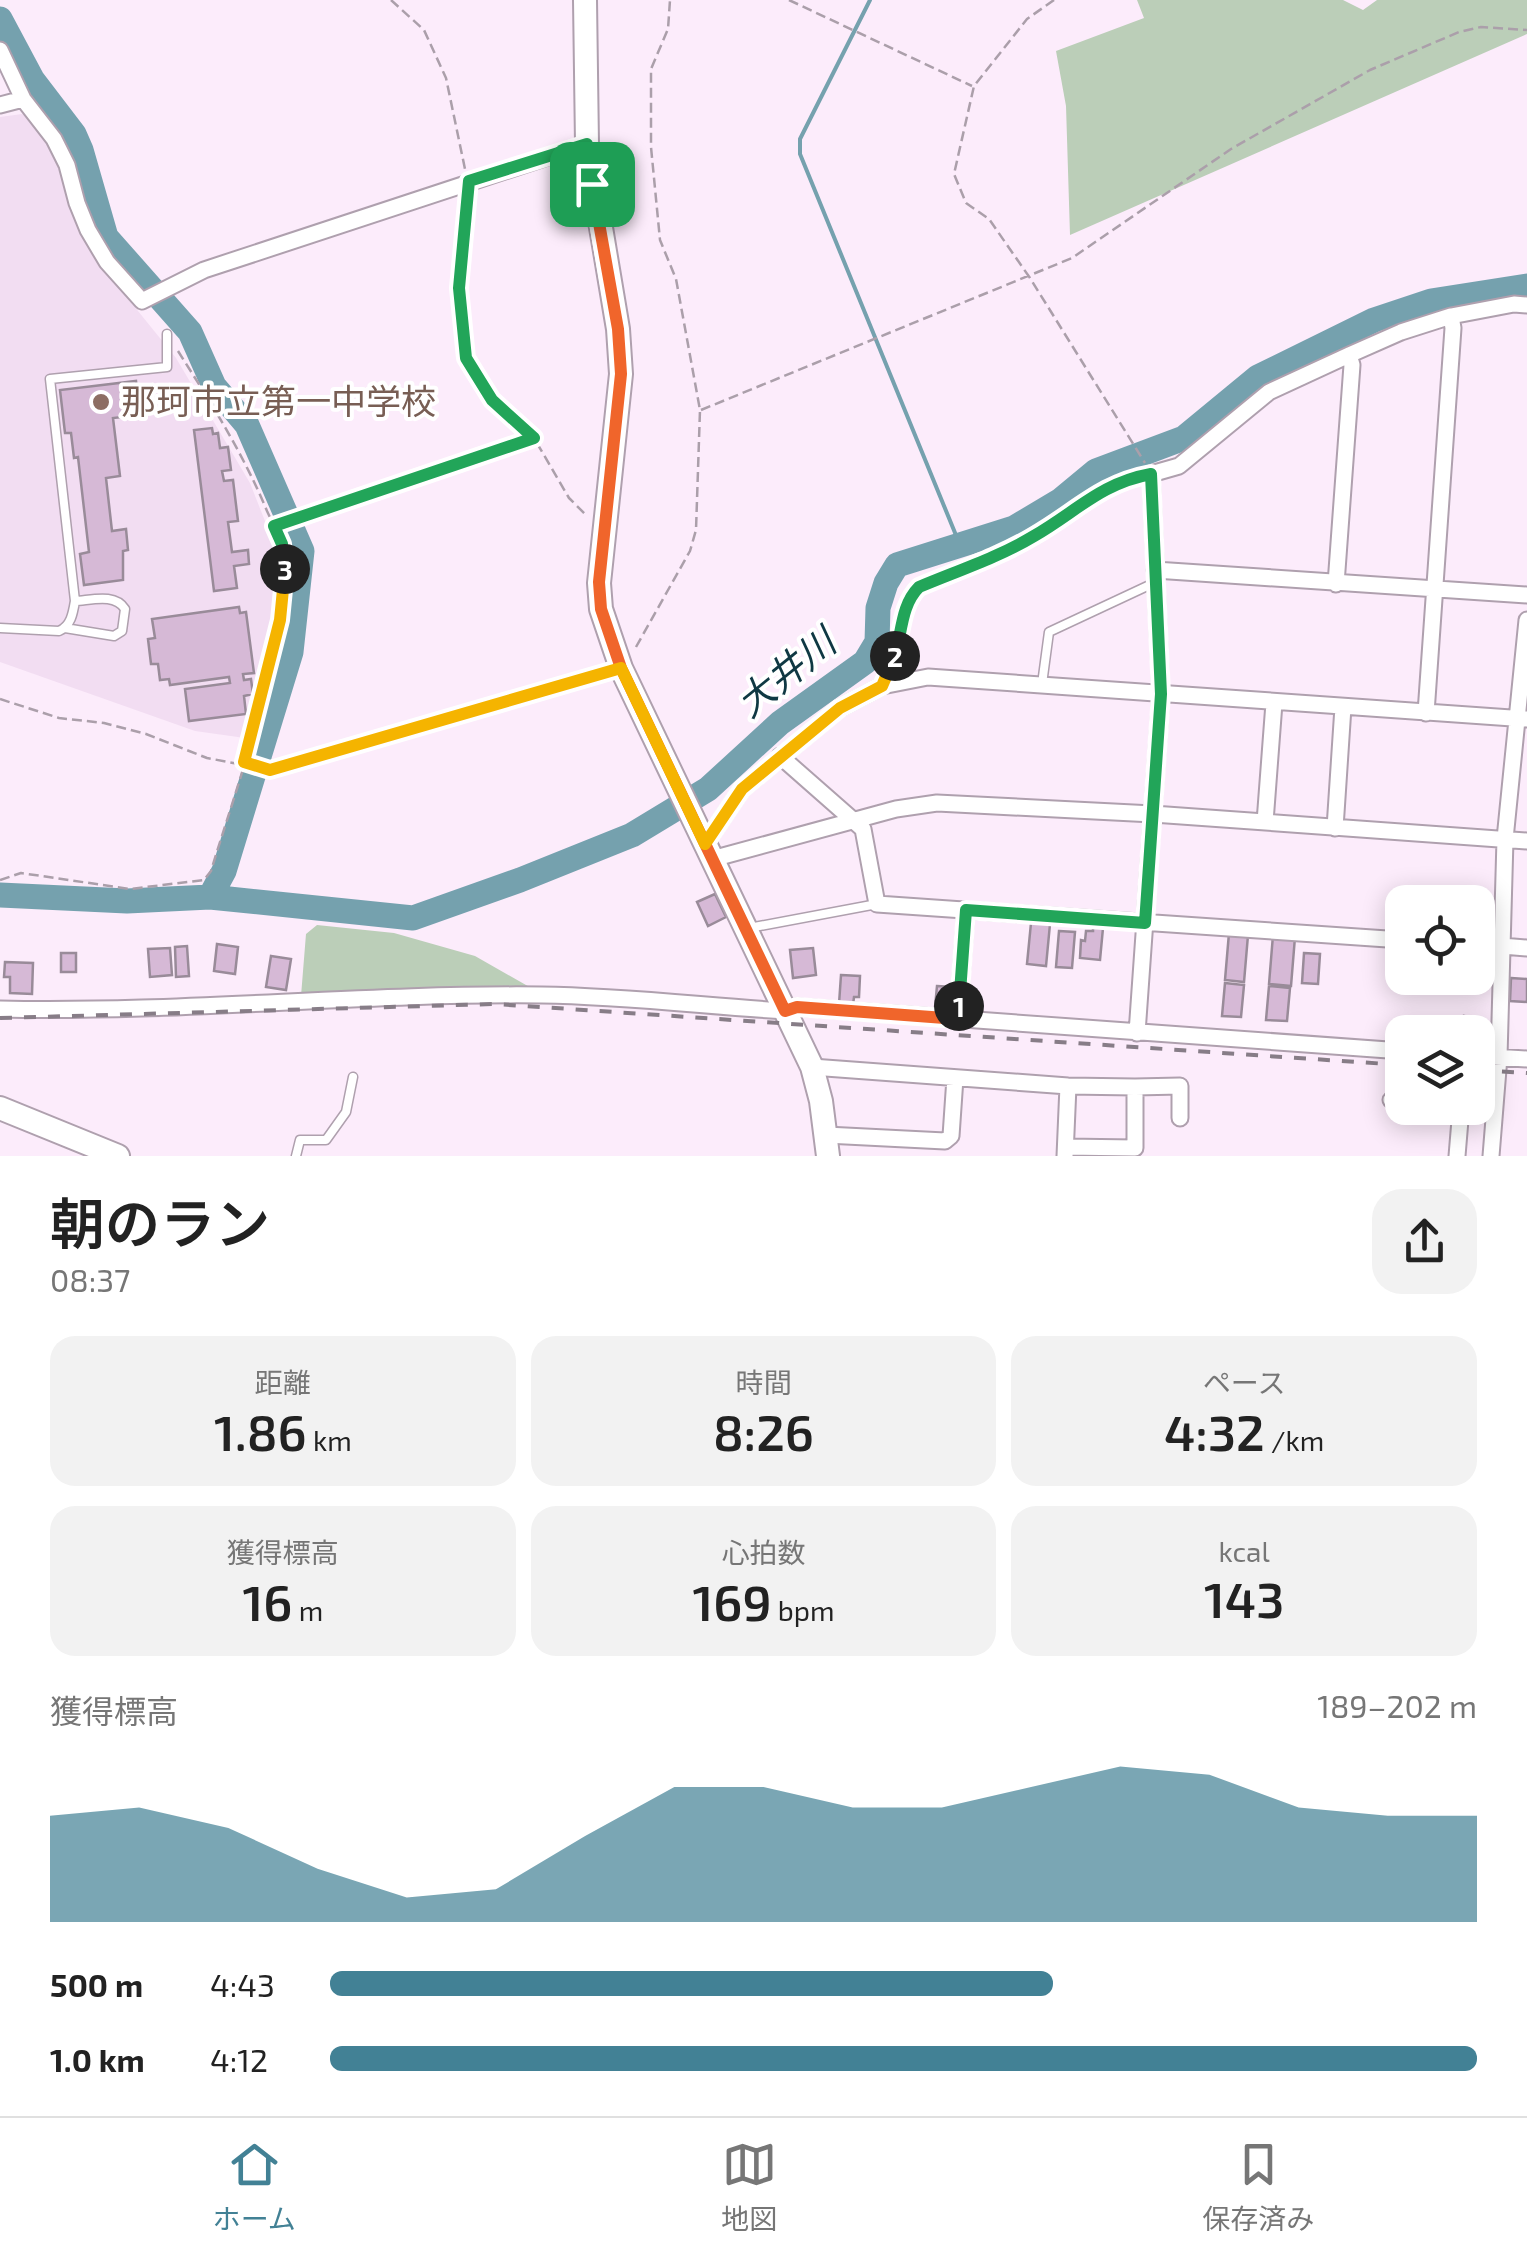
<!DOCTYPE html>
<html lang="ja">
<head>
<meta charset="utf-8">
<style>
  :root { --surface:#fff; --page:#f2f2f2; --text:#222; --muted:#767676; --line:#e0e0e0; --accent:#428195 }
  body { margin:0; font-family:"Exo 2","Noto Sans JP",sans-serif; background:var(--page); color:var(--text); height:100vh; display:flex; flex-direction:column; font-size:38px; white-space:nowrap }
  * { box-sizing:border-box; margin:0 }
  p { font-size:32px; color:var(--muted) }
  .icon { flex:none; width:55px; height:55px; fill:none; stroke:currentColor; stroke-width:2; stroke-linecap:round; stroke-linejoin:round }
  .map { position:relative; height:1156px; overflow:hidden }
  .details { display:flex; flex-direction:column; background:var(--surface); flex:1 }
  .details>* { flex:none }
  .fabs { position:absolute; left:1385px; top:885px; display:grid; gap:20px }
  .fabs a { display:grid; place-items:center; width:110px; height:110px; border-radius:20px; background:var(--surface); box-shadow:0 5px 25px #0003; font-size:50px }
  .pin { position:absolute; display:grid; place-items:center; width:85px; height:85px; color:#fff; margin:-42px; border-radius:20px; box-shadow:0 5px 15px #0006 }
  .km { position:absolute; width:50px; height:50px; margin:-25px; border-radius:50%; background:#222; color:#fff; font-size:28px; line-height:50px; text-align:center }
  .round { display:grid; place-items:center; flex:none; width:105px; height:105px; border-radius:30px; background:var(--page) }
  .overview { display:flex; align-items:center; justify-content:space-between; height:170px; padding:0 50px }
  h1 { font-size:55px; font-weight:600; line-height:75px }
  .stats { display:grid; grid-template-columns:repeat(3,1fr); gap:15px; height:170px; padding:10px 50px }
  .stats div { display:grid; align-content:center; border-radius:25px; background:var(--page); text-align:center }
  .stats b { font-size:50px; font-weight:600 }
  .stats small { font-size:28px; font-weight:400 }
  .stats p { font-size:28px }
  .chart { height:280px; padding:20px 50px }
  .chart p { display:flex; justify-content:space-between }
  .chart svg { width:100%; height:180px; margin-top:10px; fill:var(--accent); opacity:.7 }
  ul { padding:0 50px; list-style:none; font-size:32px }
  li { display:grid; grid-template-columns:160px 120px 1fr; align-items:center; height:75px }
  li i { height:25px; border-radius:12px; background:var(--accent) }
  .menu { display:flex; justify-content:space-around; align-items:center; height:140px; border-top:2px solid var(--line); background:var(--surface); font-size:28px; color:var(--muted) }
  .menu a { display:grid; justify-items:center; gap:5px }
  .menu .current { color:var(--accent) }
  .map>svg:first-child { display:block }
  .built { fill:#f2ddf2 }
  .green { fill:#bbceb8 }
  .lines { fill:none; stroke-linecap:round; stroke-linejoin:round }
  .stream { stroke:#75a1ae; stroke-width:4 }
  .river { stroke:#75a1ae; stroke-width:25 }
  .building { fill:#d6b9d6; stroke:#998b99; stroke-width:2.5 }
  .lane-casing { stroke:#afa0ae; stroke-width:11 }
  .street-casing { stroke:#afa0ae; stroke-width:19 }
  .secondary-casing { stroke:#afa0ae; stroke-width:26 }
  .path { stroke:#ab9faa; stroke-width:2.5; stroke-dasharray:10 5; stroke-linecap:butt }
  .lane { stroke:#fff; stroke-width:8 }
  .street { stroke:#fff; stroke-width:15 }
  .secondary { stroke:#fff; stroke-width:22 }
  .rail { stroke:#877d87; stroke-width:4; stroke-dasharray:12 12; stroke-linecap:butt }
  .split-1-casing { stroke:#fff; stroke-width:20 }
  .split-2-casing { stroke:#fff; stroke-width:20 }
  .split-3-casing { stroke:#fff; stroke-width:20 }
  .split-4-casing { stroke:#fff; stroke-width:20 }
  .split-1 { stroke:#f0652b; stroke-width:12 }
  .split-2 { stroke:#22a559; stroke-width:12 }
  .split-3 { stroke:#f5b400; stroke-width:12 }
  .split-4 { stroke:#22a559; stroke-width:12 }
  .education-dot { fill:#8d6e63; stroke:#fff; stroke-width:4 }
  .labels { text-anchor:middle; stroke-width:8; stroke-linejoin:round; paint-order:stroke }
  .education-label { font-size:35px; fill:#785e54; stroke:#fff; text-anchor:start }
  .water-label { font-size:38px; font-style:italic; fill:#0f3843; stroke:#fff }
</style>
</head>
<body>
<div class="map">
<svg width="1527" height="1156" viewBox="0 0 1527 1156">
  <rect width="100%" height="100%" fill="#fcecfb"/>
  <path class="built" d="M22 114 33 120 56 158 73 213 96 259 176 358 250 483 274 544 279 581 275 615 245 738 195 731 0 662V117Z"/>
  <path class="green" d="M1137 0H1343L1363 10 1377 0H1527V34L1070 235 1066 106 1056 51 1144 18Z
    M317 925 394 933 475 956 533 989 301 996 306 934Z"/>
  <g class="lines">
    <path class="stream" d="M870 0 800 139V154L960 545"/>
    <path class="river" d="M0 19 32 79 74 134 81 150 106 237 190 332 214 386 247 425 302 551 291 652 224 871 210 897
      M0 895 127 901 210 897 413 918 520 880 632 835 708 789 780 723 865 662 877 642 878 608 886 583 897 565 1014 528 1061 500 1096 471 1184 438 1258 377 1374 320 1431 301 1527 286"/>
  </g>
  <path class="building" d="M136 381 140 415 113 418 120 476 106 478 112 531 126 529 128 550 123 551V580L84 585 80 554 89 552 78 457 74 458 71 433H65L60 390Z
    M212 428 213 434 218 433 220 448 228 447 231 470 222 471 224 481 233 480 238 521 228 522 232 552 248 550 249 564 234 566 237 588 214 591 194 430Z
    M239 607 240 613 246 612 254 673 243 674 244 680 251 679 253 694 244 696 246 714 189 721 185 689 230 683 229 677 170 685 169 679 160 680 158 664H151L148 639 155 638 152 619Z
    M715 894 726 917 708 926 697 902Z
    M1031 923 1050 924 1046 966 1027 964Z
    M1093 927 1103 928 1100 960 1080 958 1081 940 1085 941 1086 931H1093Z
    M1059 931 1075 932 1072 968 1056 967Z
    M1229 933 1248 935 1244 982 1225 980Z
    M1273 935 1295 937 1291 986 1269 984Z
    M217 944 238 947 235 974 214 971Z
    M187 946 189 976 176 977 175 947Z
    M170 948 172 975 150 977 148 949Z
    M813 948 816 975 793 978 790 950Z
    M61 953H76V972H61Z
    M1304 953 1320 954 1318 984 1302 983Z
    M271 956 291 959 286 990 266 987Z
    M5 962 33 963 32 994 10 993V977H4Z
    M841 975 860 976 859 997H854L853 1005 839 1004Z
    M1511 978 1527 979V1002L1510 1001Z
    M1225 983 1244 985 1241 1017 1222 1016Z
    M937 986 952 987 950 1008 935 1007Z
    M1269 986 1290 988 1287 1021 1266 1020Z
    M1464 1016 1482 1019 1479 1045 1478 1032H1462Z"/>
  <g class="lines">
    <g class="lane-casing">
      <path id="lane" d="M0 628 59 631C71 626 73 613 75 601L50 379 167 367V334
        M65 628 114 636 122 631 125 609C115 593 92 600 75 601
        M1042 684 1049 632 1156 582
        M749 928 877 904
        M296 1156 300 1140H326L346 1112 353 1077"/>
    </g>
    <g class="street-casing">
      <path id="street" d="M0 50 23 99 54 139 67 165 77 203 88 230 107 262 142 301 204 270 587 144
        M0 105 23 99
        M1155 570 1527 595
        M1336 584 1352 365 1349 355
        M1426 713 1453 328 1451 316
        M780 756 863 829 877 904 1402 940
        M1265 822 1274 703
        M1335 828 1343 707
        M705 844 742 789 840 708 882 686 928 677 1527 719
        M712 859 896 809 937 803 1153 814 1527 841
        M1478 944 1527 948
        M0 1009C181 1013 361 993 542 995 623 996 705 1006 785 1011L797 1007 1402 1051
        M958 1019 966 910
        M1137 1033 1161 694 1151 474 1179 466 1269 392 1349 355 1401 332 1451 316 1514 304 1527 305
        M1478 1056 1527 1059
        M812 1067 1068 1086 1135 1087V1148L1066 1147
        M1135 1087 1180 1086V1118
        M1391 1100 1402 1101
        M826 1135 945 1141 951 1136 955 1078
        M1065 1156 1068 1086
        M1457 1156 1461 1108
        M1491 1156 1499 1057 1505 839 1527 620"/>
    </g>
    <g class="secondary-casing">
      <path id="secondary" d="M585 0 587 144 618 329 621 374 599 583 601 609 621 668 812 1067 821 1101 828 1156
        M0 1108 118 1156"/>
    </g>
    <path class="path" d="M391 0 424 30 446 78 465 169
      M789 0 972 86
      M1054 0 1027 19 974 86 954 174 966 203 989 219 1030 278 1145 463
      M467 201 459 288 465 358 492 400 534 438 569 498 586 515
      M701 410 1072 258 1231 149 1370 70 1459 32 1481 27 1527 30
      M275 525 532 439
      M636 647 690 551 696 530 700 410 676 279 660 240 651 147V69L668 29 670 0
      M891 668C901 641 899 608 919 587L1034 536 1099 491 1136 477
      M0 699 59 718 104 723 146 734 207 758 270 770 604 673
      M0 880 21 873 130 889 204 880 211 871C233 797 299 616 282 546 279 534 272 522 267 511 243 453 211 403 178 351"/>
    <use href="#lane" class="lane"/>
    <use href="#street" class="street"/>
    <use href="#secondary" class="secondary"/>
    <path class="rail" d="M0 1018 495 1004 1402 1065
      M1478 1070 1527 1073"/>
  </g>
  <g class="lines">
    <g class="split-1-casing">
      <path id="split-1" d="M592 184 618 329 621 374 599 582 601 609 621 668 785 1011 797 1007 958 1019 959 1006"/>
    </g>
    <g class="split-2-casing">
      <path id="split-2" d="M895 656C902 632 901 605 919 587 957 571 999 557 1034 536 1076 512 1101 483 1151 474L1161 694 1145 923 966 910 959 1006"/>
    </g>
    <g class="split-3-casing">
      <path id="split-3" d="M285 569 280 620 244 762 270 770 621 668 705 844 742 789 840 708 882 686 895 656"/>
    </g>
    <g class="split-4-casing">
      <path id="split-4" d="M285 569 282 544 274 526 534 438 492 400 466 358 459 288 469 181 587 144 592 184"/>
    </g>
    <use href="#split-1" class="split-1"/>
    <use href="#split-2" class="split-2"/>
    <use href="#split-3" class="split-3"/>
    <use href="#split-4" class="split-4"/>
  </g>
  <circle class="education-dot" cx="101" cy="402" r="10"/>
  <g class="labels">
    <g class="education-label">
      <text x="121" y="414">那珂市立第一中学校</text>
    </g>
    <g class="water-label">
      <text transform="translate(786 673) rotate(-39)" y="13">大井川</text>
    </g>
  </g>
</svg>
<div class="fabs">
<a><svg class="icon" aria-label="locate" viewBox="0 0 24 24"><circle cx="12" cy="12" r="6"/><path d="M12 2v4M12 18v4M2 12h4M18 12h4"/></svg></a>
<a><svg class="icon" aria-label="layers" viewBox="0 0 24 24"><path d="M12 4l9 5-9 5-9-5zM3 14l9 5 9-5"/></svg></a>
</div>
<div class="pin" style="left:592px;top:184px;background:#1e9e55"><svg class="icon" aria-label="arrive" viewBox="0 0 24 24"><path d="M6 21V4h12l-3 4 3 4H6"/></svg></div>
<b class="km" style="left:959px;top:1006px">1</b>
<b class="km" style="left:895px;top:656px">2</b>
<b class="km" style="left:285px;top:569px">3</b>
</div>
<section class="details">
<div class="overview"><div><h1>朝のラン</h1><p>08:37</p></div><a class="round"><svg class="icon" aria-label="share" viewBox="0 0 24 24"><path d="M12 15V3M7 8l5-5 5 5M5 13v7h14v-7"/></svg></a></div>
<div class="stats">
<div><p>距離</p><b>1.86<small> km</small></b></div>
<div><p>時間</p><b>8:26</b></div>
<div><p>ペース</p><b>4:32<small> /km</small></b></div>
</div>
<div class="stats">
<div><p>獲得標高</p><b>16<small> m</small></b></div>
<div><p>心拍数</p><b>169<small> bpm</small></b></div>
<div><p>kcal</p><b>143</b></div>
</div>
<div class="chart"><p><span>獲得標高</span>189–202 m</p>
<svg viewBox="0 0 160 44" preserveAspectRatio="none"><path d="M0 44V18L10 16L20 21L30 31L40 38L50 36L60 23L70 11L80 11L90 16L100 16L110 11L120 6L130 8L140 16L150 18L160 18V44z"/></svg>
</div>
<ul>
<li><b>500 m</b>4:43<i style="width:63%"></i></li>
<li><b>1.0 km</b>4:12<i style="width:100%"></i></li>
</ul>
</section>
<nav class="menu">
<a class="current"><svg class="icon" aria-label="home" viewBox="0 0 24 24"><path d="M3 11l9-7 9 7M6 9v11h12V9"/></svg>ホーム</a>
<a><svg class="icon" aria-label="map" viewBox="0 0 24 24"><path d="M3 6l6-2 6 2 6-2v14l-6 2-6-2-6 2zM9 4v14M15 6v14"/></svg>地図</a>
<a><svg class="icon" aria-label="saved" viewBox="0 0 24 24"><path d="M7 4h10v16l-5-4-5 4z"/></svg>保存済み</a>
</nav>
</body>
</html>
